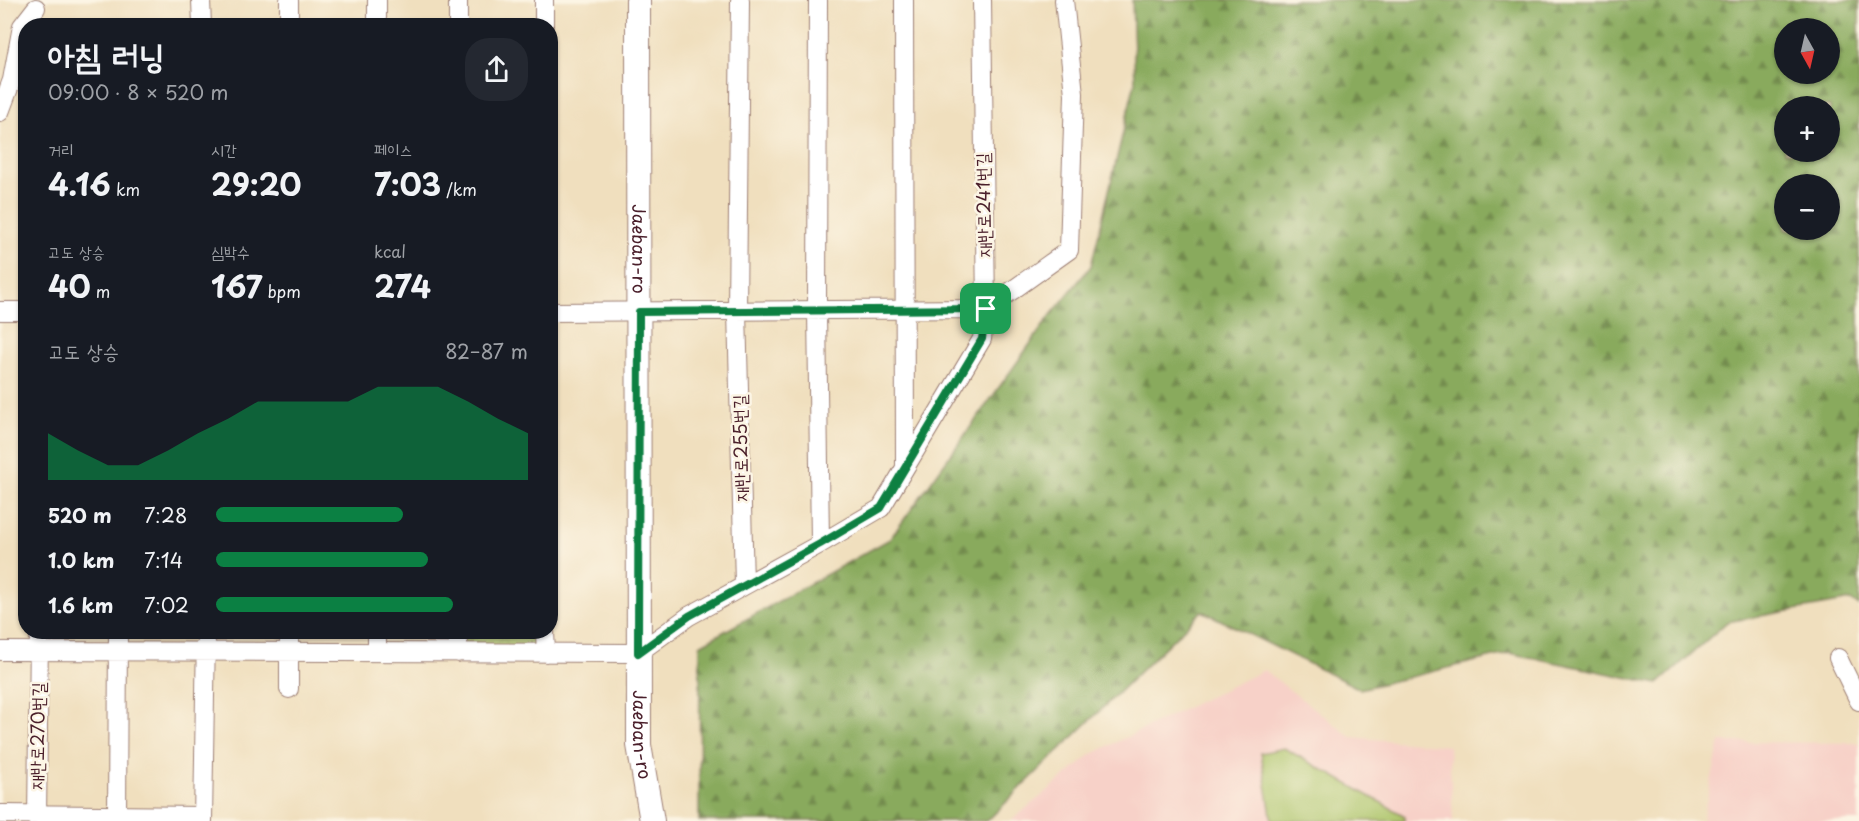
<!DOCTYPE html>
<html lang="ko">
<head>
<meta charset="utf-8">
<style>
  :root { --surface:#171b24; --page:#242831; --text:#f1f3f6; --muted:#9ea1a6; --accent:#0b8043 }
  body { margin:0; font-family:"Playpen Sans","Poor Story",sans-serif; background:var(--page); color:var(--text); height:100vh; display:flex; flex-direction:column; font-size:22px; white-space:nowrap }
  * { box-sizing:border-box; margin:0 }
  p { font-size:20px; color:var(--muted) }
  .icon { flex:none; width:33px; height:33px; fill:none; stroke:currentColor; stroke-width:2; stroke-linecap:round; stroke-linejoin:round }
  .map { position:relative; flex:1; overflow:hidden }
  .side { position:absolute; left:18px; top:18px; width:540px; height:621px; display:flex; flex-direction:column; background:var(--surface); border-radius:24px; box-shadow:0 2px 4px #0004 }
  .side>* { flex:none }
  .needle { width:39px; rotate:172deg }
  .buttons { position:absolute; left:1774px; top:18px; display:grid; gap:12px }
  .buttons a { display:grid; place-items:center; width:66px; height:66px; border-radius:50%; background:var(--surface); box-shadow:0 2px 4px #0004; font-size:30px }
  .pin { position:absolute; display:grid; place-items:center; width:51px; height:51px; color:#fff; margin:-26px; border-radius:12px; box-shadow:0 3px 9px #0006 }
  .round { display:grid; place-items:center; flex:none; width:63px; height:63px; border-radius:24px; background:var(--page) }
  .headline { display:flex; align-items:center; justify-content:space-between; height:102px; padding:0 30px }
  h1 { font-size:33px; font-weight:700; line-height:45px }
  .metrics { display:grid; grid-template-columns:repeat(3,1fr); gap:9px; height:102px; padding:6px 30px }
  .metrics div { display:grid; align-content:center }
  .metrics b { font-size:30px; font-weight:700 }
  .metrics small { font-size:16px; font-weight:400 }
  .metrics p { font-size:16px }
  .chart { height:168px; padding:12px 30px }
  .chart p { display:flex; justify-content:space-between }
  .chart svg { width:100%; height:108px; margin-top:6px; fill:var(--accent); opacity:.7 }
  ul { padding:0 30px; list-style:none; font-size:20px }
  li { display:grid; grid-template-columns:96px 72px 1fr; align-items:center; height:45px }
  li i { height:15px; border-radius:8px; background:var(--accent) }
  .map>svg:first-child { display:block }
  .built { fill:#f7d1c8 }
  .forest { fill:url(#forest-firs); stroke:#6a6444; stroke-width:1.5; fill-rule:evenodd }
  .park { fill:url(#park-crowns); stroke:#7b724a; stroke-width:1.5 }
  .garden { fill:#acc469; stroke:#7b724a; stroke-width:1.5 }
  .lines { fill:none; stroke-linecap:round; stroke-linejoin:round }
  .minor-casing { stroke:#9d7f74; stroke-width:20 }
  .major-casing { stroke:#9d7f74; stroke-width:26 }
  .minor { stroke:#fff; stroke-width:18 }
  .major { stroke:#fff; stroke-width:24 }
  .route-casing { stroke:#fff; stroke-width:12 }
  .route { stroke:#0b8043; stroke-width:8 }
  .labels { text-anchor:middle; stroke-width:5; stroke-linejoin:round; paint-order:stroke }
  .street-label { font-size:18px; fill:#4a1f2b; stroke:#fcf5e5 }
</style>
</head>
<body>
<div class="map">
<svg width="1859" height="821" viewBox="0 0 1859 821">
  <defs>
    <pattern id="forest-firs" width="22" height="20" patternUnits="userSpaceOnUse" patternTransform="scale(1.5)"><rect width="22" height="20" fill="#89aa5d"/><path d="M5 1l3.5 6h-7zM16 11l3.5 6h-7z" fill="#728a4d"/></pattern>
    <pattern id="park-crowns" width="20" height="18" patternUnits="userSpaceOnUse" patternTransform="scale(1.5)"><rect width="20" height="18" fill="#acc469"/><path d="M2 6a3 3 0 1 1 6 0M12 15a3 3 0 1 1 6 0" fill="none" stroke="#8e9f57"/></pattern>
  </defs>
  <rect width="100%" height="100%" fill="#fcf5e5"/>
  <filter id="ink" filterUnits="userSpaceOnUse"><feTurbulence type="fractalNoise" baseFrequency=".0167" numOctaves="2"/><feDisplacementMap in="SourceGraphic" scale="12" xChannelSelector="R" yChannelSelector="G"/><feConvolveMatrix kernelMatrix="1 2 1 2 8 2 1 2 1" color-interpolation-filters="sRGB"/></filter>
  <filter id="wash" filterUnits="userSpaceOnUse"><feTurbulence type="fractalNoise" baseFrequency=".008" numOctaves="4" result="noise"/><feDisplacementMap in="SourceGraphic" scale="24" xChannelSelector="R" yChannelSelector="G"/><feGaussianBlur stdDeviation="1.35" result="paint"/><feColorMatrix in="noise" values="0 0 0 0 0 0 0 0 0 0 0 0 0 0 0 0 0 1.4 0 .05"/><feComposite in="paint" operator="in"/></filter>
  <g filter="url(#wash)">
    <rect width="100%" height="100%" fill="#f0dfbe"/>
    <path class="built" d="M1264 670 1351 737 1449 746 1453 821H1011L1092 754Z
      M1720 742 1859 743V821H1702Z"/>
    <path class="forest" d="M1132 0H1859V606L1851 600 1727 622 1658 684 1510 653 1360 689 1202 611 987 821H699L700 645 890 539 1051 315 1091 266 1135 82ZM1785 28H1830V74H1785ZM1785 106H1830V152H1785ZM1785 184H1830V230H1785Z"/>
    <path class="park" d="M458 632H545L546 653H458Z"/>
    <path class="garden" d="M1284 748 1405 816V821H1272L1261 753Z"/>
  </g>
  <g filter="url(#ink)">
    <g class="lines">
      <g class="minor-casing">
        <path id="minor" d="M201 0 202 26
          M377 0V26
          M544 0V26
          M740 0 737 311 744 584
          M818 0 817 310 820 544
          M904 0 905 466
          M289 26V0
          M458 26V0
          M0 112 12 80 22 26 36 8
          M986 309 1069 250 1074 94 1064 0
          M0 311H26
          M550 312 986 309
          M377 632V652
          M458 632V653
          M545 632 546 653
          M0 651 638 653 689 616 820 544 881 508 982 339 986 309 982 0
          M1838 658 1859 701
          M289 689V632
          M0 814 203 816
          M37 821 39 632
          M117 821 118 632
          M203 821 206 632"/>
      </g>
      <g class="major-casing">
        <g id="major">
          <path id="s1" d="M638 0 639 745 652 821"/>
        </g>
      </g>
      <use href="#minor" class="minor"/>
      <use href="#major" class="major"/>
    </g>
  </g>
  <g class="lines" filter="url(#ink)">
    <g class="route-casing">
      <path id="route" d="M986 309 982 339 881 508 820 544 689 616 638 653 639 312Z"/>
    </g>
    <use href="#route" class="route"/>
  </g>
  <g class="labels">
    <g class="street-label">
      <text transform="translate(984 205) rotate(-91)" y="6">재반로241번길</text>
      <text dy="6" stroke="none"><textPath href="#s1" startOffset="249">Jaeban-ro</textPath></text>
      <text transform="translate(741 448) rotate(-91)" y="6">재반로255번길</text>
      <text dy="6" stroke="none"><textPath href="#s1" startOffset="735">Jaeban-ro</textPath></text>
      <text transform="translate(38 736) rotate(-89)" y="6">재반로270번길</text>
    </g>
  </g>
</svg>
<div class="buttons">
<a><svg class="needle" viewBox="-14 -14 28 28"><path d="M0-13l5 13h-10z" fill="#e53935"/><path d="M0 13l5-13h-10z" fill="#9ea1a6"/></svg></a>
<a>+</a>
<a>−</a>
</div>
<div class="pin" style="left:986px;top:309px;background:#1e9e55"><svg class="icon" aria-label="arrive" viewBox="0 0 24 24"><path d="M6 21V4h12l-3 4 3 4H6"/></svg></div>
<section class="side">
<div class="headline"><div><h1>아침 러닝</h1><p>09:00 · 8 × 520 m</p></div><a class="round"><svg class="icon" aria-label="share" viewBox="0 0 24 24"><path d="M12 15V3M7 8l5-5 5 5M5 13v7h14v-7"/></svg></a></div>
<div class="metrics">
<div><p>거리</p><b>4.16<small> km</small></b></div>
<div><p>시간</p><b>29:20</b></div>
<div><p>페이스</p><b>7:03<small> /km</small></b></div>
</div>
<div class="metrics">
<div><p>고도 상승</p><b>40<small> m</small></b></div>
<div><p>심박수</p><b>167<small> bpm</small></b></div>
<div><p>kcal</p><b>274</b></div>
</div>
<div class="chart"><p><span>고도 상승</span>82–87 m</p>
<svg viewBox="0 0 160 44" preserveAspectRatio="none"><path d="M0 44V25L10 32L20 38L30 38L40 32L50 25L60 19L70 12L80 12L90 12L100 12L110 6L120 6L130 6L140 12L150 19L160 25V44z"/></svg>
</div>
<ul>
<li><b>520 m</b>7:28<i style="width:60%"></i></li>
<li><b>1.0 km</b>7:14<i style="width:68%"></i></li>
<li><b>1.6 km</b>7:02<i style="width:76%"></i></li>
</ul>
</section>
</div>
</body>
</html>
